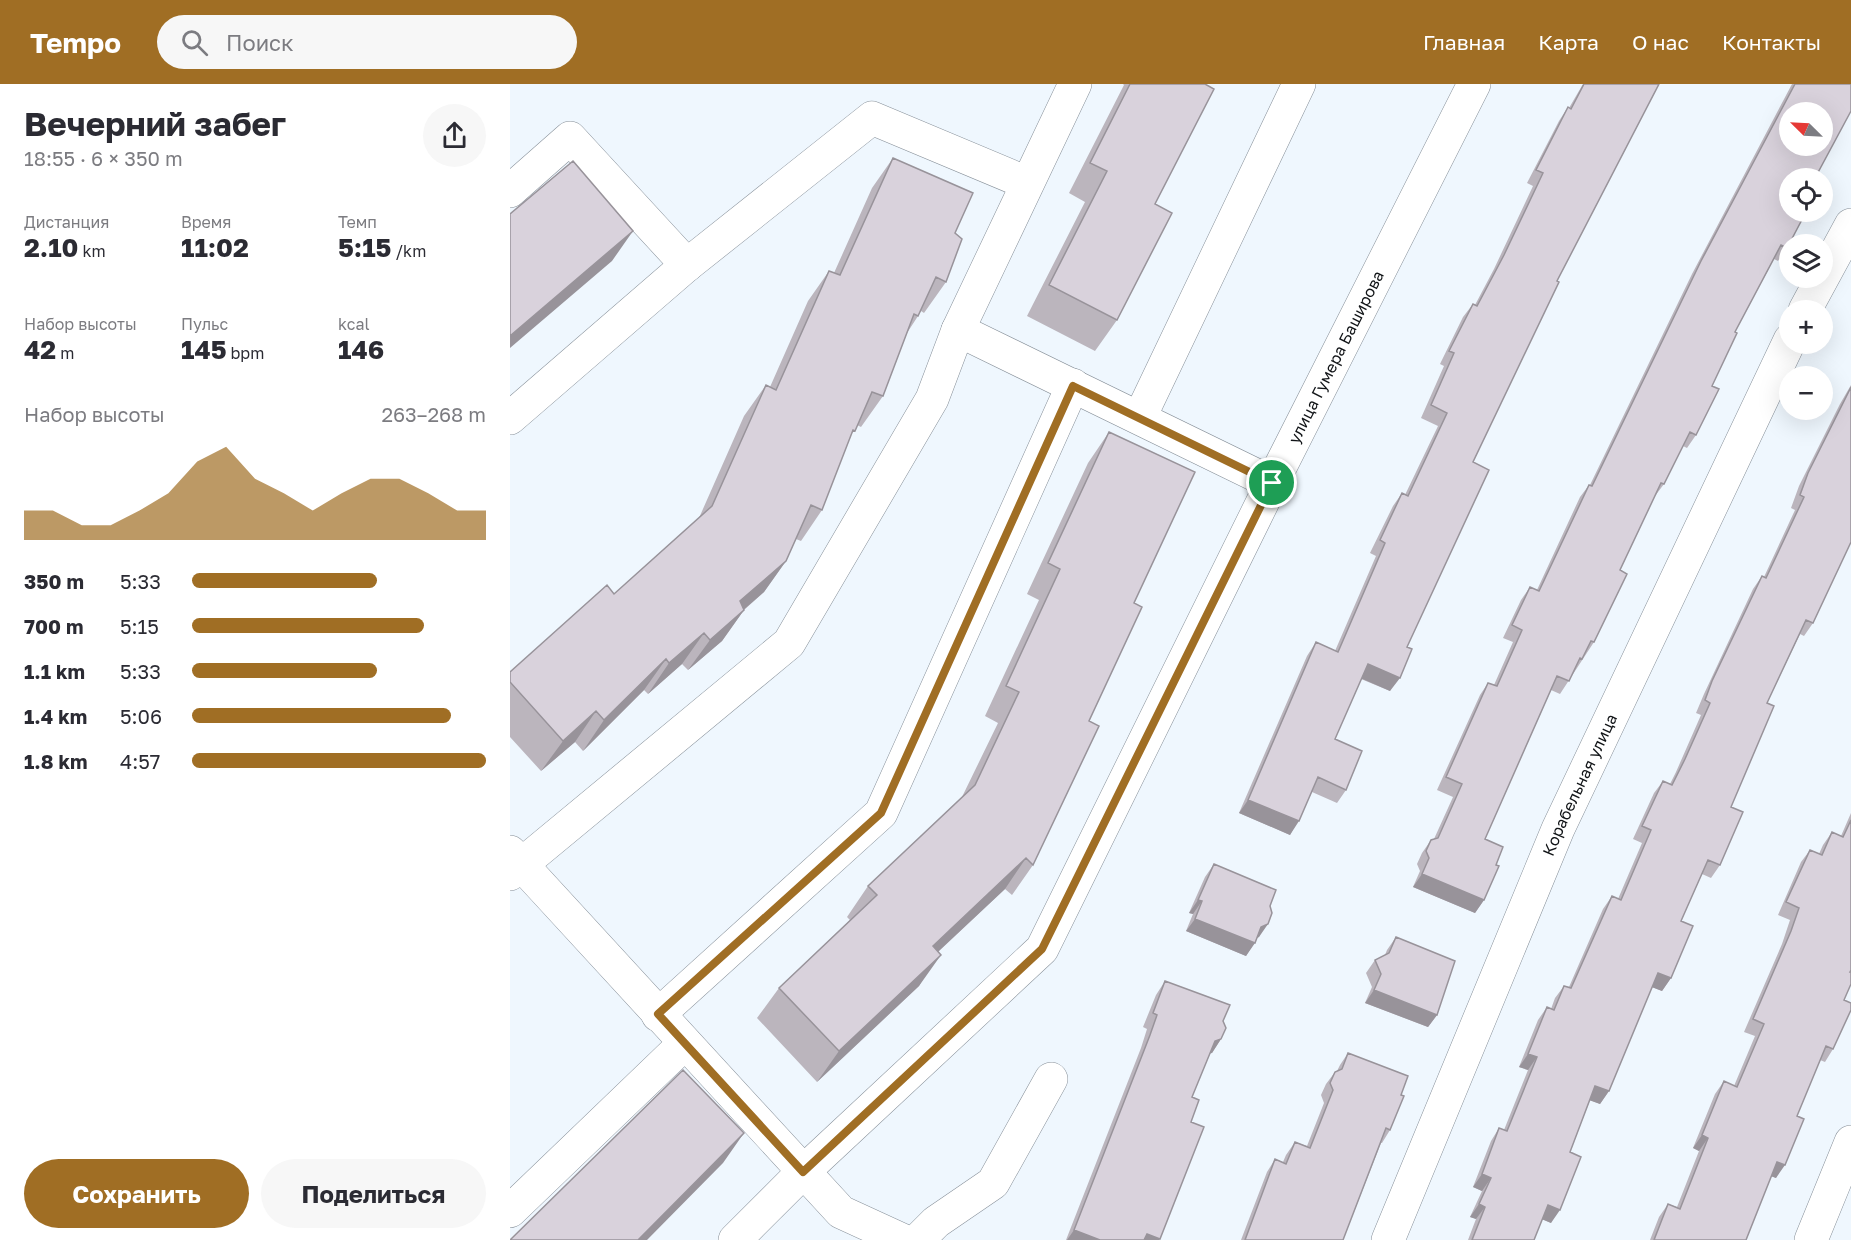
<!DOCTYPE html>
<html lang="ru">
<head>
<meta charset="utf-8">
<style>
  :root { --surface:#fff; --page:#f7f7f7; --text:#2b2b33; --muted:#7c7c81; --accent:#a06e24 }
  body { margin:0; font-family:"Golos Text",sans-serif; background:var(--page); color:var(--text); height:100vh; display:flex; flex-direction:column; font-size:22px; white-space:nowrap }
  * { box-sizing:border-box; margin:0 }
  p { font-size:20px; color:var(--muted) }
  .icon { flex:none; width:33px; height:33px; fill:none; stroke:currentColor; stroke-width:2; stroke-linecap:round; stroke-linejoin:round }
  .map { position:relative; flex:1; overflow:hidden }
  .side { display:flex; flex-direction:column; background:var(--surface); width:510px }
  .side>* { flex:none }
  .needle { width:39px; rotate:294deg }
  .tools { position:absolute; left:1269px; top:18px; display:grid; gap:12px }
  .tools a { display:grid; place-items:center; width:54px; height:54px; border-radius:50%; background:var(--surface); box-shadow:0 6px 24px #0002; font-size:30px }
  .pin { position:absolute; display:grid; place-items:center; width:51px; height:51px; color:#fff; margin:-26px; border:3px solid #fff; border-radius:50%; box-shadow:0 2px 6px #0007 }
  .round { display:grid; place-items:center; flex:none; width:63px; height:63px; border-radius:32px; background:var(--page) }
  .headline { display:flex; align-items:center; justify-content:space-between; height:102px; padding:0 24px }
  h1 { font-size:33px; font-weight:700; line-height:45px }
  .figures { display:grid; grid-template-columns:repeat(3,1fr); gap:9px; height:102px; padding:6px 24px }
  .figures div { display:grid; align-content:center }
  .figures b { font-size:26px; font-weight:700 }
  .figures small { font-size:16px; font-weight:400 }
  .figures p { font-size:16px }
  .chart { height:168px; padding:12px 24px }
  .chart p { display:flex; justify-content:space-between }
  .chart svg { width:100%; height:108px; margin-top:6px; fill:var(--accent); opacity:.7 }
  .button { display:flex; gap:12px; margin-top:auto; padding:12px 24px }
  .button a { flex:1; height:69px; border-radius:36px; background:var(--accent); color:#fff; font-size:24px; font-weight:700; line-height:69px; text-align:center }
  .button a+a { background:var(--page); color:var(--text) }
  ul { padding:0 24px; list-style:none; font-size:20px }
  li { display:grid; grid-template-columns:96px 72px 1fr; align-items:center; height:45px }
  li i { height:15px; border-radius:8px; background:var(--accent) }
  header { display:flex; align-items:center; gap:36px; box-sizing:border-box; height:84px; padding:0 30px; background:var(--accent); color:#fff }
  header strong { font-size:28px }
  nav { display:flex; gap:33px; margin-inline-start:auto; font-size:21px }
  .search { width:420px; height:54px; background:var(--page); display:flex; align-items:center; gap:15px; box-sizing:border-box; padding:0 21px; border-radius:33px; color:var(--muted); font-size:22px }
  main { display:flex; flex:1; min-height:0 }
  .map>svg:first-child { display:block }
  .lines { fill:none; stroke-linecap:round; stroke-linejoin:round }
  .minor-casing { stroke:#88919a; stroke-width:34 }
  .minor { stroke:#fff; stroke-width:33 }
  .wall { fill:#bbb5bd }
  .shaded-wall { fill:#98939a }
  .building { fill:#d9d2dc; stroke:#98939a; stroke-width:1.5; fill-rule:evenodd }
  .route-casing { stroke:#fff; stroke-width:12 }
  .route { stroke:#a06e24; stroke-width:8 }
  .labels { text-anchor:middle; stroke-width:4.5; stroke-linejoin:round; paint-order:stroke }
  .street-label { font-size:16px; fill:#111417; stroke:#fff }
</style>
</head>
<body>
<header>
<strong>Tempo</strong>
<div class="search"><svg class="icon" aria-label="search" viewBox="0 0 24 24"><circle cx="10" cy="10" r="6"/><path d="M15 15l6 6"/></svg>Поиск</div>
<nav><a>Главная</a><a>Карта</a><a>О нас</a><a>Контакты</a></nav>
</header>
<main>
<section class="side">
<div class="headline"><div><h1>Вечерний забег</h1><p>18:55 · 6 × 350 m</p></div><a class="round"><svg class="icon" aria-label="share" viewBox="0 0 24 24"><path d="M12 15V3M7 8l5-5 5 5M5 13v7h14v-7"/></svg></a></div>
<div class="figures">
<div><p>Дистанция</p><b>2.10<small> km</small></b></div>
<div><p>Время</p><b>11:02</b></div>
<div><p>Темп</p><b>5:15<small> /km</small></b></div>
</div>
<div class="figures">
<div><p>Набор высоты</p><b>42<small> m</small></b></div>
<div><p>Пульс</p><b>145<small> bpm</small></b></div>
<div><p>kcal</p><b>146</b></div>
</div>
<div class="chart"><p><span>Набор высоты</span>263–268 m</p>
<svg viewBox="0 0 160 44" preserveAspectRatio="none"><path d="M0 44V32L10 32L20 38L30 38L40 32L50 25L60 12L70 6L80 19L90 25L100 32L110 25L120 19L130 19L140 25L150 32L160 32V44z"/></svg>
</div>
<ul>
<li><b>350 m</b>5:33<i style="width:63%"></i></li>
<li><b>700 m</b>5:15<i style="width:79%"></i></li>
<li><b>1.1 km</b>5:33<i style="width:63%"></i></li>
<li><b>1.4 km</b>5:06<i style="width:88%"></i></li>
<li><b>1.8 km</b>4:57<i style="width:100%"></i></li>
</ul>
<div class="button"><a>Сохранить</a><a>Поделиться</a></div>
</section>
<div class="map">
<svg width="1341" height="1156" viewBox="0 0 1341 1156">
  <rect width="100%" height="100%" fill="#eff7fe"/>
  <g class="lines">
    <g class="minor-casing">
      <g id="minor">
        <path d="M0 107 60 54 177 181"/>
        <path d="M1295 226 1341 141"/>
        <path d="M448 246 762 399"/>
        <path d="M630 333 789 0"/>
        <path d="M0 334 177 181 362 34 517 99"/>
        <path d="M0 768 331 1128 392 1156"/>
        <path d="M0 790 279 559 422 315 448 246 565 0"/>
        <path d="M148 931 371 729 563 301"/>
        <path d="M0 1127 175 959"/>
        <path id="s1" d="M225 1156 293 1088 532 865 762 399 964 0"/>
        <path d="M408 1156 426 1138 483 1099 541 995"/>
        <path id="s2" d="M878 1156 1048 745 1280 256"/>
        <path d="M1301 1156 1341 1058"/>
      </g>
    </g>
    <use href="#minor" class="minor"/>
  </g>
  <path class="wall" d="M613 0H695L645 120 607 236 585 267 517 232 575 118 559 109 614 1Z
    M1073 0H1149L1047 197 963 378 897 563 880 607 851 595 825 655 836 706 827 719 802 708 780 751 729 729 797 572 806 558 825 567 866 472 860 469 883 422 892 409 895 411 928 342 911 334 934 282 930 280 953 233 963 220 965 221 984 185 1023 102 1017 99 1049 37 1058 23 1059 24Z
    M1282 0H1341L1280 94 1277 164 1268 177 1264 175 1225 248 1202 302 1186 351 1177 364 1173 362 1154 400 1145 412 1110 486 1084 558 1050 610 1041 606 975 755 986 781 974 816 965 829 903 803 910 787 907 780 912 769 921 756 924 755 943 713 927 706 970 611 978 599 984 601 1003 558 993 554 1011 516 1020 503 1027 506 1070 413 1079 401H1080L1182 190Z
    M383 74 445 149 436 198 414 229 411 227 408 232 397 249 373 312 351 343 347 341 339 354 312 426 291 457 286 455 276 477 254 508 234 526 212 557 178 586 172 580 138 610 134 606 73 667 65 658 31 687 0 653V588L104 510 189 434 234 332 256 301 260 303 298 217 319 187 324 189 362 104Z
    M1341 301V458L1303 539 1294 552 1290 550 1257 619 1221 723 1210 781 1201 794 1192 790 1171 837 1161 894 1152 907 1142 903 1099 1007 1090 1020 1080 1016 1060 1068 1041 1139 1032 1135 1024 1156H958L966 1135 960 1133 972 1107 963 1103 981 1057 989 1044 994 1046 1018 986 1009 983 1028 936 1037 923 1041 925 1045 914 1054 902 1059 903 1093 825 1102 812 1108 815 1132 759 1123 755 1144 709 1153 697 1160 700 1166 688 1191 631 1186 629 1194 610 1243 505 1252 492 1254 493 1285 426 1281 424 1289 402 1330 320Z
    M599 348 624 519 579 637 523 781 502 811 495 805 428 868 409 902 307 998 247 934 269 904 340 836 337 833 358 802 452 713 488 639 475 632 529 516 517 510 578 379Z
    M1341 729V886L1323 965 1315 978 1310 976 1287 1032 1266 1094 1261 1092 1236 1156H1140L1149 1133 1158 1120 1167 1123 1189 1067 1183 1064 1205 1010 1214 997 1224 1002 1245 952 1234 948 1272 860 1280 836 1268 831 1291 778 1300 766 1309 770 1313 761 1322 748 1331 752Z
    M704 780 760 822 749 853 747 854 736 872 676 847 683 830 679 829 695 793Z
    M886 853 927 931 918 943 855 919 862 903 856 889 865 876 875 871 877 866Z
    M655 897 713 937 711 955 702 969H700L682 1013 681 1038 650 1155 649 1156H556L631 964 637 945 633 943 646 911Z
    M838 969 891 1011 880 1046 872 1059H871L833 1156H731L757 1088 765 1075 773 1078 776 1071 785 1058 797 1062 814 1019 811 1011 816 1000 825 988 827 987 830 981Z"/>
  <path class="shaded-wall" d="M123 147 102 177 0 264V252Z
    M276 477 254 508 208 548 230 517Z
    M234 526 212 557 178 586 200 556Z
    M194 549 172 580 138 610 159 579Z
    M156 575 134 606 73 667 94 636Z
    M858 580 890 594 880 607 848 593Z
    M86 627 65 658 31 687 53 657Z
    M738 716 789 737 780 751 729 729Z
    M516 774 495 805 401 893 423 862Z
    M912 790 974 816 965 829 903 803Z
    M688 816 692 817 683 830 679 829Z
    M685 835 745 859 736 872 676 847Z
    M758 840 749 853 742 856 751 843Z
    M431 871 409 902 307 998 329 967Z
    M1148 889 1161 894 1152 907 1139 902Z
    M864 906 927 931 918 943 855 919Z
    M711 955 702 969 695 971 705 957Z
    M1018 970 1027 973 1018 986 1009 983Z
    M1085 1002 1099 1007 1090 1020 1076 1015Z
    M234 1049 213 1079 137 1156H128Z
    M1192 1051 1198 1054 1189 1067 1183 1064Z
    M1267 1078 1275 1081 1266 1094 1258 1091Z
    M972 1090 981 1094 972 1107 963 1103Z
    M969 1120 975 1123 966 1135 960 1133Z
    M1038 1121 1050 1126 1041 1139 1029 1134Z
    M564 1146 590 1156H557Z
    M637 1150 650 1155 649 1156H632Z"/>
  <path class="building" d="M620 0H695L704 5 645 120 662 129 607 236 539 201 597 87 580 79Z
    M1074 0H1149L1047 197 1049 198 963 378 979 386 897 563 902 565 890 594 858 580 825 655 852 667 836 706 808 693 789 737 738 716 806 558 828 568 875 459 870 456 892 409 898 412 937 329 921 321 944 269 939 267 963 220 967 222 994 171 1033 89 1026 86 1058 23 1061 25Z
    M1285 0H1341V27L1305 94H1280V128H1296L1277 164 1271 161 1225 248 1227 249 1202 302 1209 305 1186 351 1180 348 1154 400 1151 399 1110 486 1117 490 1084 558 1081 557 1072 575 1070 574 1059 597 1047 592 975 755 993 763 986 781 989 782 974 816 912 790 919 774 916 767 921 756 928 754 952 700 936 693 978 599 987 602 1012 546 1002 541 1020 503 1029 507 1079 401 1082 402 1191 177ZM1280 28H1312V62H1280Z
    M383 74 463 109 445 149 452 155 436 198 426 193 408 232 404 230 373 312 362 308 345 347 343 346 312 426 301 421 276 477 230 517 234 526 200 556 194 549 159 579 156 575 94 636 86 627 53 657 0 598V588L97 501 104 510 202 422 256 301 266 306 319 187 330 191Z
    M63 77 123 147 0 252V130Z
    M1341 303V458L1303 539 1296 536 1257 619 1264 622 1221 723 1233 728 1210 781 1198 776 1171 837 1183 842 1161 894 1148 889 1099 1007 1085 1002 1060 1068 1071 1073 1050 1126 1038 1121 1024 1156H962L975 1123 969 1120 981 1094 972 1090 989 1044 997 1047 1027 973 1018 970 1037 923 1044 926 1054 902 1061 904 1102 812 1111 816 1141 746 1132 742 1153 697 1162 701 1175 675 1200 619 1195 616 1202 597 1252 492 1256 494 1294 413 1290 411 1298 389Z
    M599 348 685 388 624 519 632 523 579 637 589 642 523 781 516 774 423 862 431 871 329 967 269 904 367 811 358 802 465 701 509 608 496 602 550 485 538 479Z
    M1341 736V886L1340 888H1341V900L1334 916 1341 919V926L1323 965 1316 962 1287 1032 1294 1035 1275 1081 1267 1078 1236 1156H1144L1158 1120 1170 1125 1198 1054 1192 1051 1214 997 1227 1003 1254 940 1243 935 1281 847 1289 824 1276 818 1300 766 1312 771 1322 748 1333 753Z
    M704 780 766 806 760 822 762 829 758 840 751 843 745 859 685 835 692 817 688 816Z
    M886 853 945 877 927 931 864 906 871 890 865 876 879 869Z
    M655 897 720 921 713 937 716 944 711 955 705 957 682 1013 689 1016 681 1038 694 1043 650 1155 637 1150 634 1156H590L564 1146 640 951 647 931 643 929Z
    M838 969 898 992 891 1011 894 1012 880 1046 876 1044 833 1156H735L765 1075 776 1080 785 1058 800 1064 823 1006 820 999 825 988 832 985Z
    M173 986 234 1049 128 1156H0Z"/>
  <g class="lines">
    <g class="route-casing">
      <path id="route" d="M563 302 762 399 532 865 293 1088 148 930 371 729Z"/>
    </g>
    <use href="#route" class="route"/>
  </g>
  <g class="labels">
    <g class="street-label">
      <text dy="6" stroke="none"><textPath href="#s1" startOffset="1084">улица Гумера Баширова</textPath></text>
      <text dy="6" stroke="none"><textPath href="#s2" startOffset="494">Корабельная улица</textPath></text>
    </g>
  </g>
</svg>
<div class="tools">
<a><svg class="needle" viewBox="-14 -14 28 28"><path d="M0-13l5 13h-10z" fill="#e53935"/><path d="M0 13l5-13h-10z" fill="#7c7c81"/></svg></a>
<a><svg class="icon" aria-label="locate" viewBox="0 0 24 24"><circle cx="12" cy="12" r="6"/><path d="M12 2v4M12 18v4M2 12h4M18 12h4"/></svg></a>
<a><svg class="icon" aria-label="layers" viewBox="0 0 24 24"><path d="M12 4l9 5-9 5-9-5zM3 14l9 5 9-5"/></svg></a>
<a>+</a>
<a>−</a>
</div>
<div class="pin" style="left:762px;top:399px;background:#1e9e55"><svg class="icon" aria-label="arrive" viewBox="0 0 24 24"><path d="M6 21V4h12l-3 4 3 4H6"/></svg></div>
</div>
</main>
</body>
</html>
